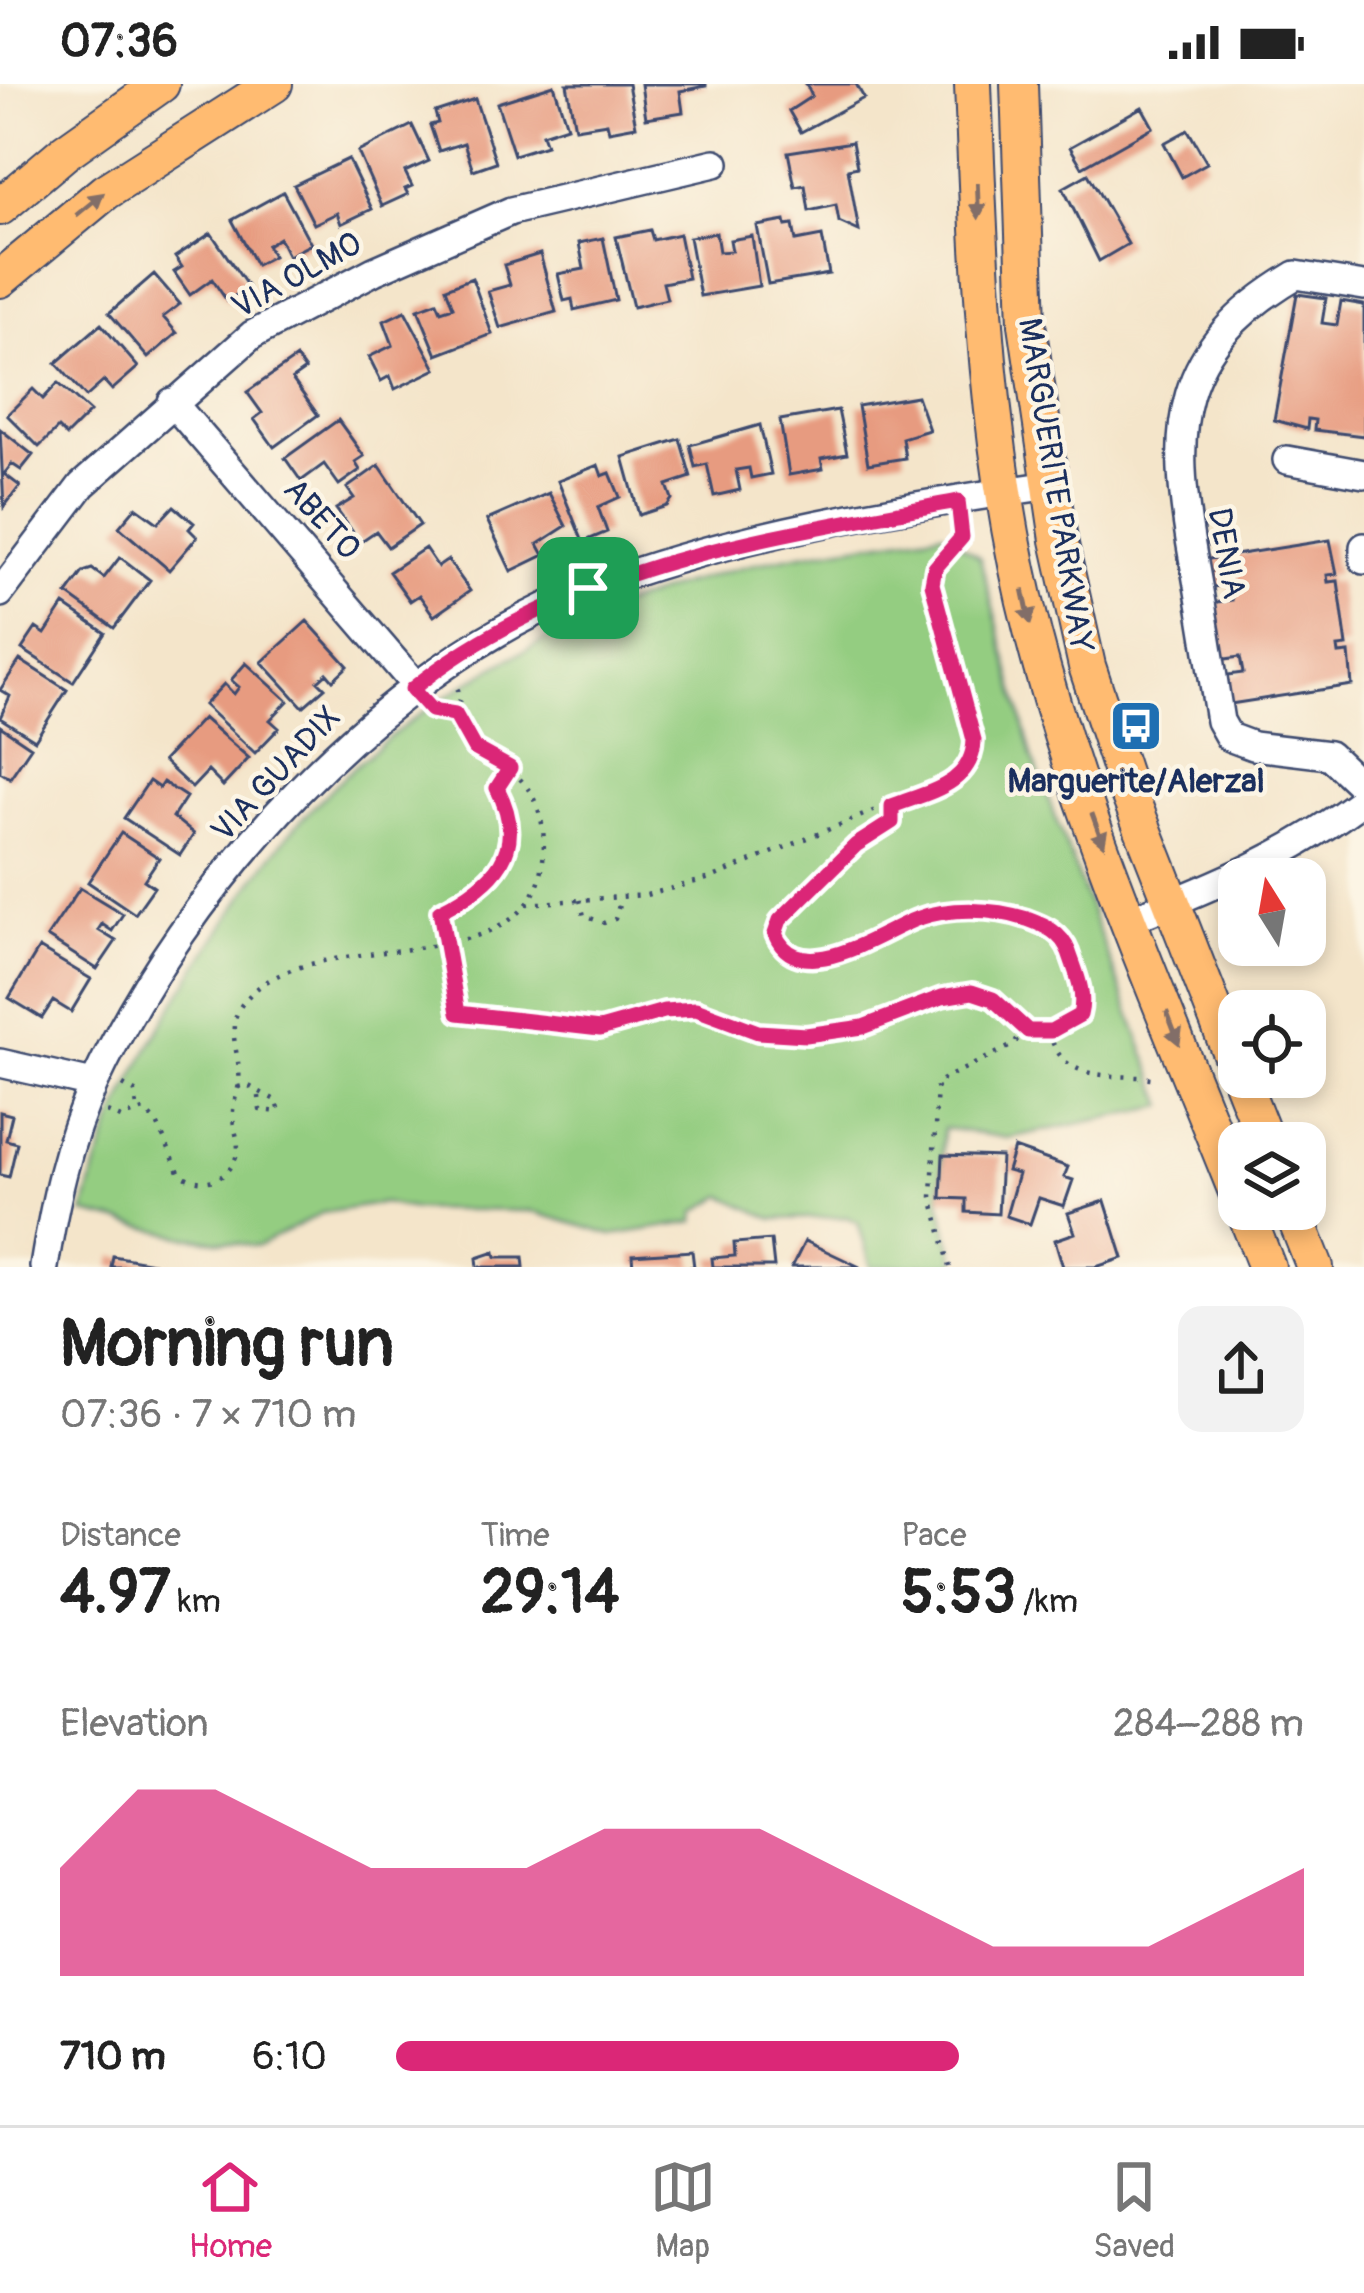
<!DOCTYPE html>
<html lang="en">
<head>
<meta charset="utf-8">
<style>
  :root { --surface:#fff; --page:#f2f2f2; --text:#222; --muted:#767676; --line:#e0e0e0; --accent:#db2777 }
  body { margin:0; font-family:Pangolin,sans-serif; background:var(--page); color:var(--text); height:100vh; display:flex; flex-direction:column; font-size:45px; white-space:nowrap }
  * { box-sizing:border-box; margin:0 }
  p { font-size:39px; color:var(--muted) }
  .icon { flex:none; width:66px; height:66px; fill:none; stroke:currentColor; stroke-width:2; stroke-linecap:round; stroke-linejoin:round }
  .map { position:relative; height:1183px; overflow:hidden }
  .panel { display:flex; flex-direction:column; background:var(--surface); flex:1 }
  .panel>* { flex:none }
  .needle { width:78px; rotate:349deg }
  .buttons { position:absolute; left:1218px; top:774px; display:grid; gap:24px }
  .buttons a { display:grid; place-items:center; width:108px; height:108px; border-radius:24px; background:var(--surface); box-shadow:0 6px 18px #0003; font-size:60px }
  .pin { position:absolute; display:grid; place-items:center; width:102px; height:102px; color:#fff; margin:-51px; border-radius:24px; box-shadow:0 6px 18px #0006 }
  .round { display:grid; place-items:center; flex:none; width:126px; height:126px; border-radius:24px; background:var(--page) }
  .headline { display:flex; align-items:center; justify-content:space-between; height:204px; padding:0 60px }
  h1 { font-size:66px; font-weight:700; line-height:90px }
  .stats { display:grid; grid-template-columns:repeat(3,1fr); gap:18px; height:204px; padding:12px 60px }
  .stats div { display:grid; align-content:center }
  .stats b { font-size:60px; font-weight:700 }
  .stats small { font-size:33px; font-weight:400 }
  .stats p { font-size:33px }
  .chart { height:336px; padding:24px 60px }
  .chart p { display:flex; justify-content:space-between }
  .chart svg { width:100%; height:216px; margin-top:12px; fill:var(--accent); opacity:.7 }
  ul { padding:0 60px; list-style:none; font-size:39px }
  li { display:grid; grid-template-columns:192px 144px 1fr; align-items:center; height:90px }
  li i { height:30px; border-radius:15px; background:var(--accent) }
  .status { display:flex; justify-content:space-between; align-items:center; height:84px; padding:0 60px; background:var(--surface); direction:ltr }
  .status svg { height:33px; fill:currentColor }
  .menu { display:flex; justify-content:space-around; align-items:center; height:168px; border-top:3px solid var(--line); background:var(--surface); font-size:33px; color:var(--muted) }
  .menu a { display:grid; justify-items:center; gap:6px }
  .menu .on { color:var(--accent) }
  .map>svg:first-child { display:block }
  .green { fill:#94cd81; stroke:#587e70; stroke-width:3 }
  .building { fill:#e79b80 }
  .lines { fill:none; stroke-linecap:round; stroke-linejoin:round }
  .minor-casing { stroke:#3c4a6e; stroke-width:32 }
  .major-casing { stroke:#3c4a6e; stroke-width:40 }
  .path { stroke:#3c4a6e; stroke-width:4.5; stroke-dasharray:3 9; stroke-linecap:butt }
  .minor { stroke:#fff; stroke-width:27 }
  .major { stroke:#ffbb71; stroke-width:36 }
  .oneway { fill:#826e67 }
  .route-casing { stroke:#fff; stroke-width:24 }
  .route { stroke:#db2777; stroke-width:15 }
  .labels { text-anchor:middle; stroke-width:9; stroke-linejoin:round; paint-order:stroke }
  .street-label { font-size:33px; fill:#1b2f5e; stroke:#fcf5e5 }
  .poi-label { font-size:33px; font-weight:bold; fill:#1b2f5e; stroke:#fcf5e5 }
</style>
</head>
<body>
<div class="status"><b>07:36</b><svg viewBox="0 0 49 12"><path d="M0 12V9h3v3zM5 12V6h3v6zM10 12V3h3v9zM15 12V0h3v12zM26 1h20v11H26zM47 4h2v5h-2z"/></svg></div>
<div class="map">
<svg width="1364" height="1183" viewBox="0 0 1364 1183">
  <rect width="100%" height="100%" fill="#fcf5e5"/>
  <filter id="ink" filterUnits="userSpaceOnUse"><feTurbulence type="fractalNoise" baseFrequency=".00833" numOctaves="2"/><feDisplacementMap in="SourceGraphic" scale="24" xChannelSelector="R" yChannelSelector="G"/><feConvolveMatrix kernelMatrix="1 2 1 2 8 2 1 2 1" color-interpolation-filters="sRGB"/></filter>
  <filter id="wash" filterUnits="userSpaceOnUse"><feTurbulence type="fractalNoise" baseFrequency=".004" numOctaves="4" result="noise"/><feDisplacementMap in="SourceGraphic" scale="48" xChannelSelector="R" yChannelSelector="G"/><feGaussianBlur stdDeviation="2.7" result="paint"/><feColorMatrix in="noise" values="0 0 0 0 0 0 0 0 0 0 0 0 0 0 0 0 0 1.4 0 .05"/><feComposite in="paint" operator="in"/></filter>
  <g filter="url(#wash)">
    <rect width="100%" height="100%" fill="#f4e5ca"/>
    <path class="green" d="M943 448 980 474 1032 672 1165 1022 1008 1054 943 1044 940 1117 956 1180 871 1183 858 1138 847 1133 773 1135 723 1112 696 1128 695 1138 612 1151 530 1127 414 1125 384 1119 322 1129 258 1162 186 1153 84 1129C106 1033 153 950 207 868 235 825 262 781 296 742 404 618 563 534 720 489 792 468 869 460 943 448Z"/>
    <g id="blocks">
      <path class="building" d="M567 0H628L636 42 609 47 607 39 575 44Z
        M641 0H706V2L680 7 683 28 646 34Z
        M806 0H856L864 14 801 48 789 27 812 12Z
        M554 1 567 42 542 50 546 61 514 71 497 19Z
        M475 15 496 78 473 86 464 59 439 67 430 41 438 39 435 28Z
        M1142 23 1153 43 1082 83 1070 63Z
        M412 41 429 77 405 88 412 102 405 105 408 110 382 122 358 68Z
        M1188 46 1207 79 1182 93 1164 59Z
        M852 58 857 83 848 85 859 147 839 138 836 121 809 127 805 101 795 103 788 68Z
        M348 75 372 125 341 140 337 129 314 140 294 101Z
        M1088 90 1128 160 1099 177 1063 104Z
        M283 108 311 160 288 172 279 154 267 161 273 172 256 181 232 136Z
        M785 137 786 142 793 141 796 157 822 152 829 190 768 200 757 142Z
        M650 146 653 156 679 150 688 194 663 199 667 215 633 223 616 153Z
        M211 149 248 203 227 217 212 195 190 211 174 188 182 183 175 173Z
        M716 149 719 168 732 167 730 156 752 152 759 202 700 212 689 153Z
        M603 154 616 216 574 226 572 215 564 217 558 190 584 185 579 159Z
        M540 170 556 228 500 244 488 207 510 201 504 181Z
        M154 190 180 220 163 233 177 249 148 274 109 229Z
        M472 194 492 250 437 271 418 225 437 218 441 227 453 223 446 204Z
        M1297 210 1326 214 1322 239 1337 241 1341 217 1364 221V352L1314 346 1315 336 1308 335 1307 345 1274 336Z
        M405 227 436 285 395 305 390 292 381 297 369 273 393 261 384 237Z
        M101 240 138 283 112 306 104 297 86 313 56 279Z
        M296 274 305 286 292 295 318 331 274 363 254 335 262 329 247 308Z
        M58 299 90 328 66 352 58 344 39 363 7 331 33 305 43 315Z
        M917 312 929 346 902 354 905 374 868 380 858 322Z
        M838 326 847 370 821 375 823 385 789 391 780 336Z
        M338 336 364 372 355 378 360 386 339 401 324 380 301 397 285 374Z
        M760 341 771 390 751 394 749 384 736 386 740 406 714 412 707 380 695 383 690 361Z
        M0 345 33 371 21 386 12 380 4 390 20 402 4 423Z
        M680 355 691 393 667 401 672 415 667 422 639 431 623 373Z
        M379 381 420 441 388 463 376 447 360 458 336 425 354 414 347 404Z
        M598 381 602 392 610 389 620 413 598 423 607 448 583 458 558 397Z
        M549 409 566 442 538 460 544 471 511 487 487 436Z
        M174 422 194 439 189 445 197 453 169 486 119 443 136 423 158 439Z
        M1330 456 1337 490 1327 491 1328 498 1338 497 1347 562 1338 563 1339 570 1349 569 1352 601 1224 621 1220 592 1243 589 1240 573 1218 576 1210 519 1232 516 1230 500 1207 504 1203 476Z
        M425 464 438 483 448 476 470 507 434 532 419 511 410 517 389 488Z
        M120 473 150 496 114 544 67 510 83 488 92 485 104 494Z
        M64 521 105 549 73 598 22 565 36 544 45 550Z
        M307 537 348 582 333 596 327 589 318 597 325 604 303 623 262 578Z
        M20 576 67 606 35 656 0 634 10 612 0 606Z
        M246 579 288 617 270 636 279 644 255 669 204 621 224 600 234 610 239 603 231 596Z
        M203 634 249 674 223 702 208 687 192 704 163 677Z
        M0 642 31 663 10 694 0 688Z
        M149 697 159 704 163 698 186 713 173 733 194 750 180 771 124 734Z
        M121 749 159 774 144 796 154 803 135 830 88 798Z
        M80 804 123 830 112 847 102 840 98 846 116 857 97 885 47 853Z
        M39 864 91 895 71 928 53 917 42 934 9 914Z
        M0 1028 12 1031 6 1056 17 1059 9 1093 0 1091Z
        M1014 1064 1068 1083 1064 1093 1073 1096 1064 1122 1039 1114 1030 1140 1006 1132 1018 1090 1007 1087Z
        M943 1071 1001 1073 998 1130 966 1128V1115L941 1114Z
        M1105 1117 1123 1174 1096 1183H1063L1055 1156 1075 1149 1068 1129Z
        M771 1156 774 1183H713L712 1174 735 1172 734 1159Z
        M805 1157 860 1183H792Z
        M692 1167 694 1183H633L632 1171Z
        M495 1168 496 1173H523L524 1183H478L477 1174Z
        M113 1172 164 1181V1183H111Z"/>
    </g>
  </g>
  <g filter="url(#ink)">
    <use href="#blocks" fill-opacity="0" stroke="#3c4a6e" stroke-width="3"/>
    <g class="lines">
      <g class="minor-casing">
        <path id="minor" d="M1364 202 1296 191C1172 264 1170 344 1193 473 1203 527 1211 582 1220 637L1229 653 1253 662 1329 671 1364 704
          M172 318 416 602
          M1287 376 1364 390
          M1364 463V476
          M0 509 82 401 252 251 374 187 511 127 715 79
          M1131 835C1215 802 1292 770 1364 715
          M0 979 93 1000
          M44 1183C54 1121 67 1057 94 1000 186 801 383 582 591 504 733 450 900 423 1051 401"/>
      </g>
      <g class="major-casing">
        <path id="major" d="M973 0C980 185 986 369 1033 550 1082 742 1166 929 1239 1113
          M1019 0 1027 240 1059 456 1087 582 1128 707 1239 990
          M0 123 65 68 161 0
          M0 195 105 108 274 0
          M1240 993 1266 1059
          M1244 1125 1267 1183
          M1292 1125 1315 1183"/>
      </g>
      <path class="path" d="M455 630 461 612 456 602
        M510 684 497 704C530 767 493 800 440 827L459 929 600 945 664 927 696 924 758 948 825 950 972 908 993 915 1028 947H1051L1080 931C1087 909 1076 889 1069 868 1062 848 1047 842 1027 836 945 808 897 854 823 873L809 874 779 862 774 844 780 836 856 761 892 738V722
        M580 816 584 832 604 839 615 835 621 814
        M527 820 646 811 711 794 963 690 974 656 932 500 935 484 962 453 960 441
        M1049 947C1062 1003 1115 988 1157 995
        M123 1001 135 1008 137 1024
        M238 1003 247 1001 277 1017 280 1028
        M259 1012 260 1026 280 1028
        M107 1028 121 1034 144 1026 157 1039 180 1090C202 1105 230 1097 237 1070 240 1058 234 1046 233 1034 232 1020 237 1012 239 999 242 971 223 945 243 919 306 835 521 904 542 785 545 763 545 743 537 722 519 675 475 676 455 630L433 626
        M950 1183 932 1113 937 998 1015 960 1022 945"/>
      <use href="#minor" class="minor"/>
      <use href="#major" class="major"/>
    </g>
    <defs><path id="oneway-solid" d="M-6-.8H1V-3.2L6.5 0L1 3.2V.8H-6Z" transform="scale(3)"/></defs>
    <g class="oneway">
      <use href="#oneway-solid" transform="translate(978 117) rotate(88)"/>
      <use href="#oneway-solid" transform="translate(90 120) rotate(-39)"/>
      <use href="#oneway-solid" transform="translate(1027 523) rotate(78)"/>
      <use href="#oneway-solid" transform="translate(1098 746) rotate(70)"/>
      <use href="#oneway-solid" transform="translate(1173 944) rotate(69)"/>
    </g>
  </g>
  <g class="lines" filter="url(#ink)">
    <g class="route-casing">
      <path id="route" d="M958 417 962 453 935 484 932 500 974 656C973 701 927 708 892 722V738L856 761 780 836 775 850C799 907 881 848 916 835 950 823 993 824 1027 835 1046 842 1061 848 1069 868 1076 889 1086 909 1080 931L1051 947H1028L993 915 972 908 942 913 863 943 806 951 758 948 696 925 664 927 600 945 458 929 440 827C493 800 530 767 497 704L510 684 474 664 455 630 431 626 412 605C566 480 769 453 958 417Z"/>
    </g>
    <use href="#route" class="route"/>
  </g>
  <defs>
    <g id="bus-square" transform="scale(2.7)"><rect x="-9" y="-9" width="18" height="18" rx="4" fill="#1f6fb2" stroke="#fcf5e5"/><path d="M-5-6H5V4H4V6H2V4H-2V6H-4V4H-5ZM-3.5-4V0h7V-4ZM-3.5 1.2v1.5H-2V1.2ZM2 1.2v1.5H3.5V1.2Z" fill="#fff"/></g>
  </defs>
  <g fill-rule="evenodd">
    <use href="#bus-square" x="1136" y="642"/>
  </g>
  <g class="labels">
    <g class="street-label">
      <text transform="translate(296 190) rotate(-29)" y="12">VIA OLMO</text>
      <text transform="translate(1057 401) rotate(81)" y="12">MARGUERITE PARKWAY</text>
      <text transform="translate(323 434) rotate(48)" y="12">ABETO</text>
      <text transform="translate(1228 469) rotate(80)" y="12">DENIA</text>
      <text transform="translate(275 689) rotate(-47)" y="12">VIA GUADIX</text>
    </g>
    <g class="poi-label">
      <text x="1136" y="708">Marguerite/Alerzal</text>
    </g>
  </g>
</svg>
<div class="buttons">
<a><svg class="needle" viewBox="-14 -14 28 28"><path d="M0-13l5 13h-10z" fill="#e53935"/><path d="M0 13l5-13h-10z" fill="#767676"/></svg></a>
<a><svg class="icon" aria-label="locate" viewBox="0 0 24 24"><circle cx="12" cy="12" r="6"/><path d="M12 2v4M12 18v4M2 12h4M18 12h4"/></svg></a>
<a><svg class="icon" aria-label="layers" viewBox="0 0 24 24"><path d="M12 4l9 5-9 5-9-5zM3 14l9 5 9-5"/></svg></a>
</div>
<div class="pin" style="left:588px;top:504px;background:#1e9e55"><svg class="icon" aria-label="arrive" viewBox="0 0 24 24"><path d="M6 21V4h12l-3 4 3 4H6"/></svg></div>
</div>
<section class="panel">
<div class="headline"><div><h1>Morning run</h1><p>07:36 · 7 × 710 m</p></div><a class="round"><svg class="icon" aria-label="share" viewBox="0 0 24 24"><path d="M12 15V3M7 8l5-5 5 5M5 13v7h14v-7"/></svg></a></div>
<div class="stats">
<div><p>Distance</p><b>4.97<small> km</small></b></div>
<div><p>Time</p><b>29:14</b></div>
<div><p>Pace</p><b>5:53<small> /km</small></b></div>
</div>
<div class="chart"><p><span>Elevation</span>284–288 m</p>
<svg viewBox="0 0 160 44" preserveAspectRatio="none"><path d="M0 44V22L10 6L20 6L30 14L40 22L50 22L60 22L70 14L80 14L90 14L100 22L110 30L120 38L130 38L140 38L150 30L160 22V44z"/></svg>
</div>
<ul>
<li><b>710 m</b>6:10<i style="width:62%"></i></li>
</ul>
</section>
<nav class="menu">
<a class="on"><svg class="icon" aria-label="home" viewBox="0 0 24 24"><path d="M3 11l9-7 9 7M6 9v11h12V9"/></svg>Home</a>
<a><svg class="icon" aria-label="map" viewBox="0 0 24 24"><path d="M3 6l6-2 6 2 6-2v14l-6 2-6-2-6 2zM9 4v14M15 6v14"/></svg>Map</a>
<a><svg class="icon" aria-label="saved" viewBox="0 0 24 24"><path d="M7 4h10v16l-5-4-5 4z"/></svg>Saved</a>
</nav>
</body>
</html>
